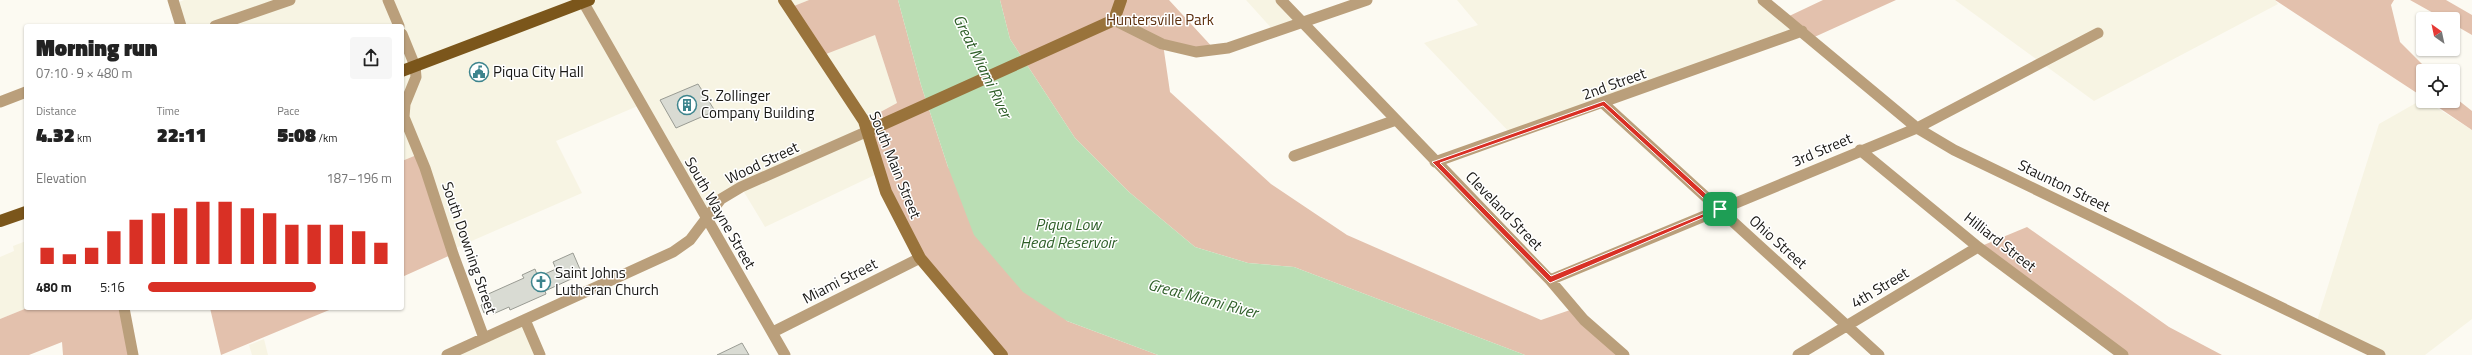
<!DOCTYPE html>
<html lang="en">
<head>
<meta charset="utf-8">
<style>
  :root { --surface:#fff; --page:#f6f6f6; --text:#222; --muted:#767676; --accent:#d93025 }
  body { margin:0; font-family:"Titillium Web",sans-serif; background:var(--page); color:var(--text); height:100vh; display:flex; flex-direction:column; font-size:15px; white-space:nowrap }
  * { box-sizing:border-box; margin:0 }
  p { font-size:13px; color:var(--muted) }
  .icon { flex:none; width:22px; height:22px; fill:none; stroke:currentColor; stroke-width:2; stroke-linecap:round; stroke-linejoin:round }
  .map { position:relative; flex:1; overflow:hidden }
  .sheet { position:absolute; left:24px; top:24px; width:380px; height:286px; display:flex; flex-direction:column; background:var(--surface); border-radius:4px; box-shadow:0 1px 3px #0004 }
  .sheet>* { flex:none }
  .needle { width:26px; rotate:327deg }
  .buttons { position:absolute; left:2416px; top:12px; display:grid; gap:8px }
  .buttons a { display:grid; place-items:center; width:44px; height:44px; border-radius:4px; background:var(--surface); box-shadow:0 1px 3px #0004; font-size:20px }
  .pin { position:absolute; display:grid; place-items:center; width:34px; height:34px; color:#fff; margin:-17px; border-radius:8px; box-shadow:0 2px 6px #0006 }
  .round { display:grid; place-items:center; flex:none; width:42px; height:42px; border-radius:4px; background:var(--page) }
  .overview { display:flex; align-items:center; justify-content:space-between; height:68px; padding:0 12px }
  h1 { font-size:22px; font-weight:800; line-height:30px }
  .figures { display:grid; grid-template-columns:repeat(3,1fr); gap:6px; height:68px; padding:4px 12px }
  .figures div { display:grid; align-content:center }
  .figures b { font-size:20px; font-weight:800 }
  .figures small { font-size:11px; font-weight:400 }
  .figures p { font-size:11px }
  .chart { height:112px; padding:8px 12px }
  .chart p { display:flex; justify-content:space-between }
  .chart svg { width:100%; height:72px; margin-top:4px; stroke:var(--accent); stroke-width:6 }
  ul { padding:0 12px; list-style:none; font-size:13px }
  li { display:grid; grid-template-columns:64px 48px 1fr; align-items:center; height:30px }
  li i { height:10px; border-radius:5px; background:var(--accent) }
  .map>svg:first-child { display:block }
  .built { fill:#f7f4e3 }
  .green { fill:#e3c1ad }
  .water { fill:#badeb4 }
  .building { fill:#d9dbd3; stroke:#999b93 }
  .lines { fill:none; stroke-linecap:round; stroke-linejoin:round }
  .street { stroke:#ba9f7b; stroke-width:11 }
  .secondary { stroke:#99733b; stroke-width:12 }
  .primary { stroke:#7b561b; stroke-width:12 }
  .route { fill:#d93025; stroke:#fff; fill-rule:evenodd }
  .labels { text-anchor:middle; stroke-width:3; stroke-linejoin:round; paint-order:stroke }
  .park-label { font-size:15px; fill:#5c2f0d; stroke:#fff }
  .poi-label { font-size:15px; fill:#181714; stroke:#fff; text-anchor:start }
  .street-label { font-size:15px; fill:#181714; stroke:#fff }
  .water-label { font-size:16px; font-style:italic; fill:#2f5f29; stroke:#fff }
</style>
</head>
<body>
<div class="map">
<svg width="2472" height="355" viewBox="0 0 2472 355">
  <rect width="100%" height="100%" fill="#fcfaf2"/>
  <path class="built" d="M184 0H809L790 8 875 35 897 103 879 173 765 227 741 187 706 217 640 105 556 141 582 193 451 250 419 154 402 161V26H181L174 4Z
    M1246 0H1281L1301 22 1274 31Z
    M1457 0H1763L1802 31 1513 136 1424 43 1478 25Z
    M1955 0H2275L2278 4 2094 101Z
    M2423 99 2472 130V319L2425 355H2380L2316 324 2379 124Z
    M26 241 27 308 0 319V257L14 251 13 246Z
    M525 320 540 355H447Z
    M264 339 268 355H252L249 345Z"/>
  <path class="green" d="M809 0H898L921 85 948 167 1067 321 1158 355H1002L900 223 864 121 897 103 875 35 821 56 789 8Z
    M1000 0H1169L1215 50 1163 44 1170 92 1271 184 1347 235 1541 320 1573 309 1624 355H1525L1294 267 1248 263 1195 247 1129 192 1075 138 1010 39Z
    M1823 0H1896L1810 39 1785 18Z
    M2275 0H2394L2391 5 2400 42 2429 71H2423V97Z
    M2410 0H2446L2472 15V35L2453 24V19H2444Z
    M2453 96 2472 111V130L2429 101H2453Z
    M419 154 453 254 402 277V161Z
    M2027 227 2169 327 2222 355H2123L1979 247Z
    M27 308H129L133 355H63L62 342 29 355H0V319Z
    M210 308H334L221 355Z"/>
  <path class="water" d="M898 0H1000L1010 39 1075 138 1129 192 1195 247 1248 263 1294 267 1525 355H1158L1067 321 1023 292 974 235 948 167 921 85Z"/>
  <path class="building" d="M698 84 715 111 676 128 660 100Z
    M573 253 582 274 545 291 546 294 510 310 509 307 493 314 491 309 484 313 481 305 489 302 486 295 524 278 522 275 535 269 538 277 556 269 553 262Z
    M742 343 749 355H717Z"/>
  <g class="lines">
    <path class="street" d="M173 0 181 26
      M388 0 399 26
      M582 0 785 355
      M1281 0 1550 280 1584 320 1624 355
      M1763 0 1917 128 1954 150 2380 355
      M1114 20 1162 44 1196 52 1228 48 1367 0
      M215 26 290 0
      M402 34 415 66 416 77 405 104 404 117 425 168 453 254 484 338
      M0 102 26 92
      M1604 104 1879 355
      M1860 150 1978 247 2123 355
      M1294 156 1396 120
      M1435 162 1802 31
      M1550 280 1917 128 2098 33
      M124 308 133 355
      M525 320 540 355
      M773 332 920 258
      M447 355 673 252 690 240 721 199 741 187 868 131
      M1798 355 1978 247"/>
    <path class="secondary" d="M784 0 864 121 886 192 920 258 1002 355
      M868 131 1114 20 1121 0"/>
    <path class="primary" d="M402 71 589 0
      M0 221 26 212"/>
  </g>
  <path class="route" d="M1604 101 1723 209 1550 283 1432 162ZM1603 106 1715 209 1551 276 1440 163Z"/>
  <defs>
    <g id="civic-ring" transform="scale(1)"><circle r="9.5" fill="#fff" stroke="#3d848d" stroke-width="1.5"/><path d="M-.6-6.5H3V-4.5H.6V-3L4-1V1h2V6H-6V1h2V-1L-.6-3ZM-1.2 2.5V6h2.4V2.5Z" fill="#3d848d"/></g>
    <g id="building-ring" transform="scale(1)"><circle r="9.5" fill="#fff" stroke="#3d848d" stroke-width="1.5"/><path d="M-4-6H4V6H1V3H-1V6H-4ZM-2.5-4.3h1.7v1.8h-1.7ZM.8-4.3h1.7v1.8H.8ZM-2.5-1h1.7V.8h-1.7ZM.8-1h1.7V.8H.8Z" fill="#3d848d"/></g>
    <g id="church-ring" transform="scale(1)"><circle r="9.5" fill="#fff" stroke="#3d848d" stroke-width="1.5"/><path d="M-1.2-6h2.4v3.5h3.3v2.4h-3.3V6h-2.4V-.1h-3.3v-2.4h3.3Z" fill="#3d848d"/></g>
  </defs>
  <g fill-rule="evenodd">
    <use href="#civic-ring" x="479" y="72"/>
    <use href="#building-ring" x="687" y="105"/>
    <use href="#church-ring" x="541" y="282"/>
  </g>
  <g class="labels">
    <g class="park-label">
      <text x="1160" y="25">Huntersville Park</text>
    </g>
    <g class="poi-label">
      <text x="493" y="77">Piqua City Hall</text>
      <text x="701" y="101">S. Zollinger<tspan x="701" dy="17">Company Building</tspan></text>
      <text x="555" y="278">Saint Johns<tspan x="555" dy="17">Lutheran Church</tspan></text>
    </g>
    <g class="street-label">
      <text transform="translate(1614 84) rotate(-20)" y="5">2nd Street</text>
      <text transform="translate(1822 150) rotate(-23)" y="5">3rd Street</text>
      <text transform="translate(762 163) rotate(-25)" y="5">Wood Street</text>
      <text transform="translate(895 165) rotate(68)" y="5">South Main Street</text>
      <text transform="translate(2064 186) rotate(26)" y="5">Staunton Street</text>
      <text transform="translate(1504 211) rotate(46)" y="5">Cleveland Street</text>
      <text transform="translate(720 213) rotate(60)" y="5">South Wayne Street</text>
      <text transform="translate(1778 242) rotate(42)" y="5">Ohio Street</text>
      <text transform="translate(2000 242) rotate(38)" y="5">Hilliard Street</text>
      <text transform="translate(469 248) rotate(71)" y="5">South Downing Street</text>
      <text transform="translate(840 281) rotate(-27)" y="5">Miami Street</text>
      <text transform="translate(1880 288) rotate(-31)" y="5">4th Street</text>
    </g>
    <g class="water-label">
      <text transform="translate(983 66) rotate(64)" y="6">Great Miami River</text>
      <text x="1068" y="230">Piqua Low<tspan x="1068" dy="18">Head Reservoir</tspan></text>
      <text transform="translate(1203 298) rotate(15)" y="6">Great Miami River</text>
    </g>
  </g>
</svg>
<div class="buttons">
<a><svg class="needle" viewBox="-14 -14 28 28"><path d="M0-13l5 13h-10z" fill="#e53935"/><path d="M0 13l5-13h-10z" fill="#767676"/></svg></a>
<a><svg class="icon" aria-label="locate" viewBox="0 0 24 24"><circle cx="12" cy="12" r="6"/><path d="M12 2v4M12 18v4M2 12h4M18 12h4"/></svg></a>
</div>
<div class="pin" style="left:1720px;top:209px;background:#1e9e55"><svg class="icon" aria-label="arrive" viewBox="0 0 24 24"><path d="M6 21V4h12l-3 4 3 4H6"/></svg></div>
<section class="sheet">
<div class="overview"><div><h1>Morning run</h1><p>07:10 · 9 × 480 m</p></div><a class="round"><svg class="icon" aria-label="share" viewBox="0 0 24 24"><path d="M12 15V3M7 8l5-5 5 5M5 13v7h14v-7"/></svg></a></div>
<div class="figures">
<div><p>Distance</p><b>4.32<small> km</small></b></div>
<div><p>Time</p><b>22:11</b></div>
<div><p>Pace</p><b>5:08<small> /km</small></b></div>
</div>
<div class="chart"><p><span>Elevation</span>187–196 m</p>
<svg viewBox="0 0 160 44" preserveAspectRatio="none"><path d="M5 44V34M15 44V38M25 44V34M35 44V24M45 44V17M55 44V13M65 44V10M75 44V6M85 44V6M95 44V10M105 44V13M115 44V20M125 44V20M135 44V20M145 44V24M155 44V31"/></svg>
</div>
<ul>
<li><b>480 m</b>5:16<i style="width:69%"></i></li>
</ul>
</section>
</div>
</body>
</html>
